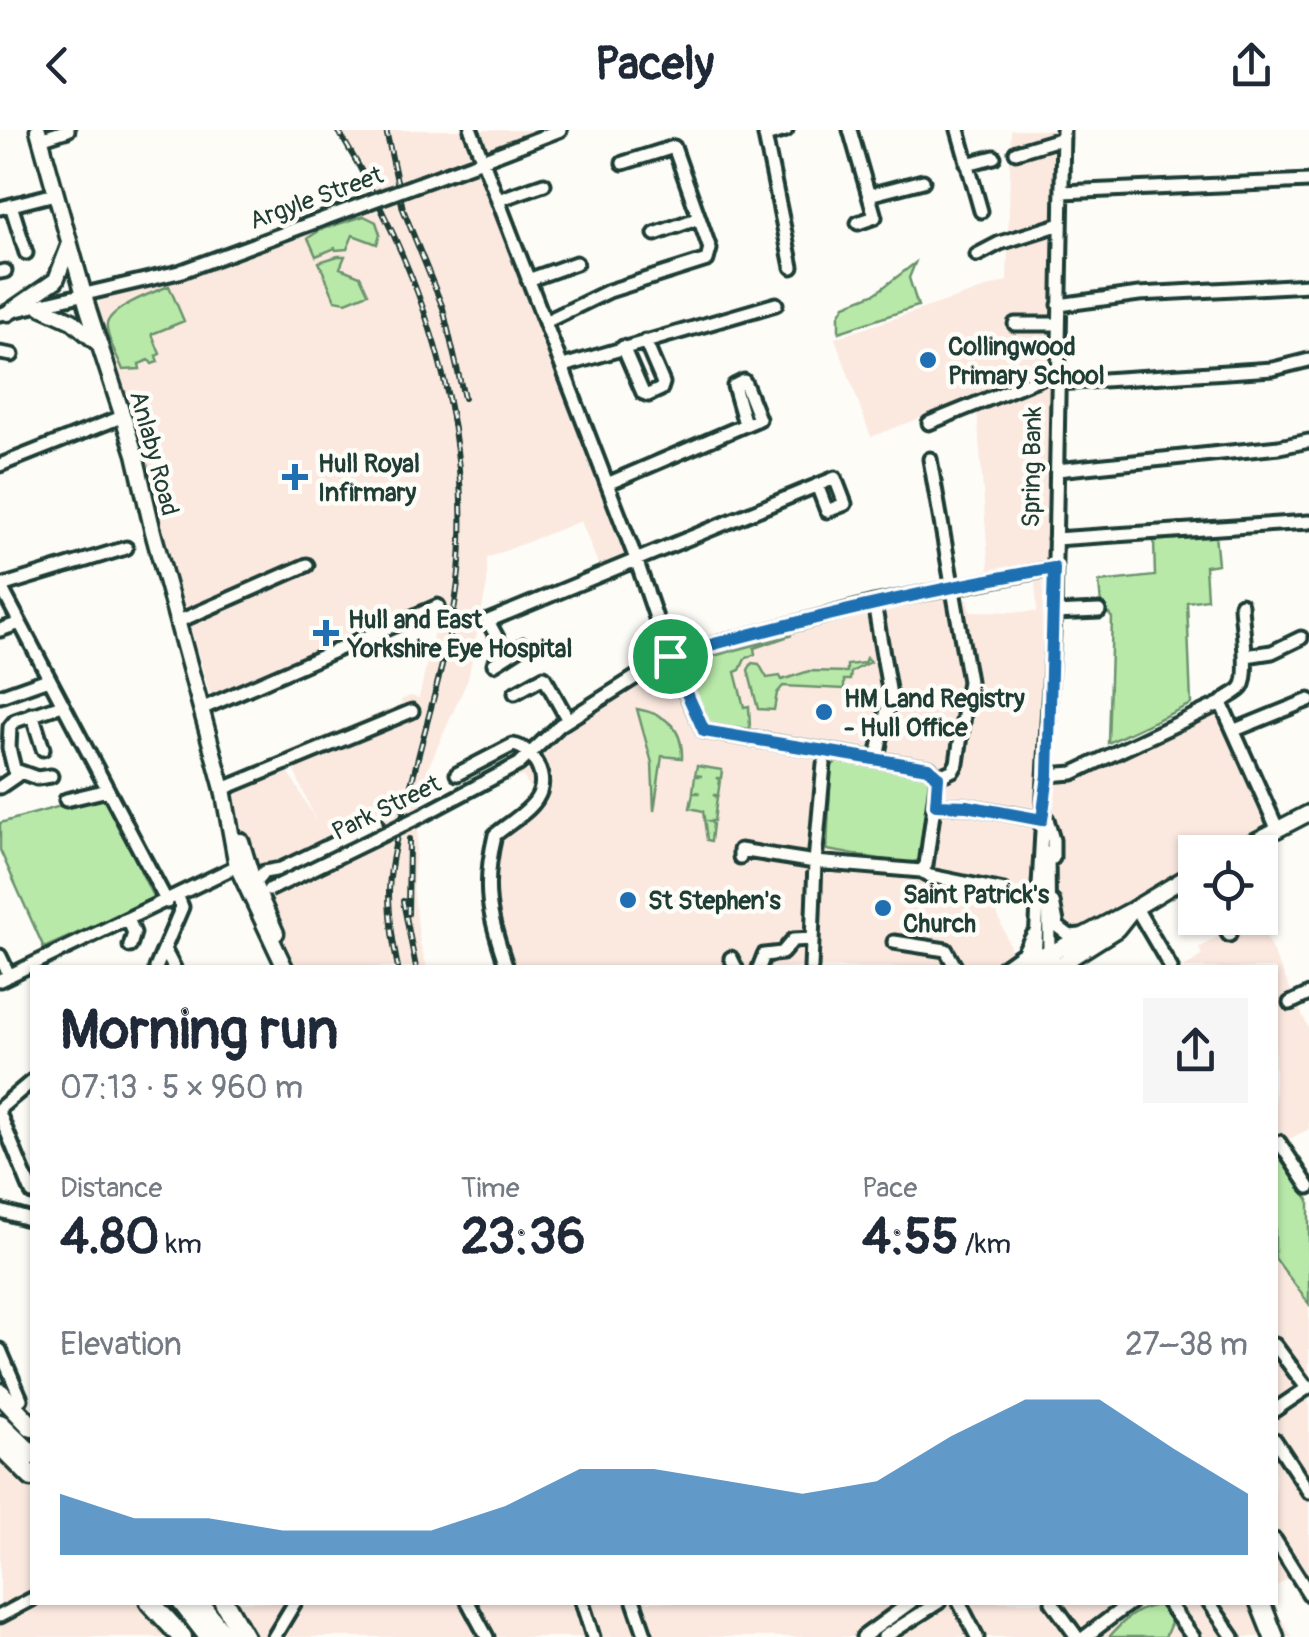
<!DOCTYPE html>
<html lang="en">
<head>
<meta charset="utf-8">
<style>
  :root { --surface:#fff; --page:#f6f6f7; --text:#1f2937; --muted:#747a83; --accent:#1f6fb2 }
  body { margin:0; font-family:Pangolin,sans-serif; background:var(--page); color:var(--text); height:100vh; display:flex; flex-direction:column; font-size:38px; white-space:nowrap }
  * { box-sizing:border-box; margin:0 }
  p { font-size:32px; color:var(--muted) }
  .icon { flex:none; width:55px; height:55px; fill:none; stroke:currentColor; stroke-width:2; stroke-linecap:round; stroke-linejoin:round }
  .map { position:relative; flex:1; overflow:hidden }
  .panel { position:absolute; left:30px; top:835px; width:1248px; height:640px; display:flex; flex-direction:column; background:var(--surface); border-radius:0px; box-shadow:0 2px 8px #0004 }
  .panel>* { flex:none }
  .fabs { position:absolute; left:1178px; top:705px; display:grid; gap:20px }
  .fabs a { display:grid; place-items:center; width:100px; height:100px; border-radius:0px; background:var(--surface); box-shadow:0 2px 8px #0004; font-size:50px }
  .pin { position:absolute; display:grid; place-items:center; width:85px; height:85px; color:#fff; margin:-42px; border:5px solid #fff; border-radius:50%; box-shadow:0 2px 10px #0007 }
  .round { display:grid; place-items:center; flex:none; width:105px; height:105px; border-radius:0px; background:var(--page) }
  .overview { display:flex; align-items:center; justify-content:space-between; height:170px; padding:0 30px }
  h1 { font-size:55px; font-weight:800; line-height:75px }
  .metrics { display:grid; grid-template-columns:repeat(3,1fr); gap:15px; height:170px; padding:10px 30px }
  .metrics div { display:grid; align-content:center }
  .metrics b { font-size:50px; font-weight:800 }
  .metrics small { font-size:28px; font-weight:400 }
  .metrics p { font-size:28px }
  .chart { height:280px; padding:20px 30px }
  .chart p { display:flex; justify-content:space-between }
  .chart svg { width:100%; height:180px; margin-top:10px; fill:var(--accent); opacity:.7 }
  header { display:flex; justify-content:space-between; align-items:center; height:130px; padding:0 30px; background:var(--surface); font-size:45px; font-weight:800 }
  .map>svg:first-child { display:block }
  .built { fill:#fbe9e0; fill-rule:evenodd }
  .green { fill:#b8e9a9; stroke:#6c936e; stroke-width:2.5 }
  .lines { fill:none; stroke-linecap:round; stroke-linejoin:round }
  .minor-casing { stroke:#1f3d34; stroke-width:19 }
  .major-casing { stroke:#1f3d34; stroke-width:21 }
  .highway-casing { stroke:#1f3d34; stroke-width:25 }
  .minor { stroke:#fdfcf7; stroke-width:11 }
  .major { stroke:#fdfcf7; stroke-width:14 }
  .highway { stroke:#fdfcf7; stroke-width:18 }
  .rail-casing { stroke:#1f3d34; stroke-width:6 }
  .rail { stroke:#fdfcf7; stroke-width:2.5; stroke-dasharray:8; stroke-linecap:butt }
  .minor-bridge-casing { stroke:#1f3d34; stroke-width:19; stroke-linecap:butt }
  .minor-bridge { stroke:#fdfcf7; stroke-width:11 }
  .route-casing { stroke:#fff; stroke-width:20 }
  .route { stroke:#1f6fb2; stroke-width:12 }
  .poi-dot { fill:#1f6fb2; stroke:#fdfcf7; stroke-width:4 }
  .labels { text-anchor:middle; stroke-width:9; stroke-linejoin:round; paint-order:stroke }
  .street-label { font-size:25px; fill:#1f3d34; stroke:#fdfcf7 }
  .poi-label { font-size:25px; font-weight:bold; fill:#1f3d34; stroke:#fdfcf7; text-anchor:start }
</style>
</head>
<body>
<header><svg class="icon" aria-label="back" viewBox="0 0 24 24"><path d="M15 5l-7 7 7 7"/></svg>Pacely<svg class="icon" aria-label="share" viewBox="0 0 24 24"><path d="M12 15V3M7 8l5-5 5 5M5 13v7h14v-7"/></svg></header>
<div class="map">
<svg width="1309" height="1507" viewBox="0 0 1309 1507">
  <rect width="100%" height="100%" fill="#fdfcf7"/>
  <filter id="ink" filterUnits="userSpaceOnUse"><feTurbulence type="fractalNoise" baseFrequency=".01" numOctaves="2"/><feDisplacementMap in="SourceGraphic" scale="20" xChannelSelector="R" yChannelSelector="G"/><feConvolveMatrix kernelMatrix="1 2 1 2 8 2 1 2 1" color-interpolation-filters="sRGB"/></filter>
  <g filter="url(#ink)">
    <path class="built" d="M335 0H536L488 19 554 198 611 380 629 427 600 439 581 391 487 428V454L468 549 428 638 421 669 413 755 420 813 427 837H296L267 773 271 766 336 735 324 708 254 743 231 658 286 637 316 691 286 622 402 574 401 570 410 566 419 568 442 465 211 567 99 192V163L177 139 263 101 371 64Z
      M1011 0H1059L1056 351 1043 655 1218 569 1279 709 1249 722H1195V750L1143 779 1099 819 1070 837 497 838 484 775 482 743 487 707 530 670 527 666 532 663 523 646 518 648 514 640 667 532 947 466 949 472 968 469 970 481 1037 482 1034 436 989 443 976 266 871 307 835 208 1007 151ZM997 754 1032 760 1030 803 1021 819 1013 825 992 769Z
      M1249 788H1257L1309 899V999L1285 1011 1275 995V838H1184L1202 825 1199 818Z
      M1275 1128 1309 1174V1472L1292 1446 1275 1457Z
      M0 1264 32 1297V1472H1272L1292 1507H0Z"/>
    <path class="green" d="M364 86 376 92 380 104 377 114 353 105 347 119 336 120 335 118 316 126 308 108 322 99Z
      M338 126H345L340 138 360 146 368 163 346 172 335 170 319 132Z
      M915 133 909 148 918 176 839 202V185L845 175 876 163Z
      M169 156 184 191 152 204 160 224 156 226 158 232 152 234 149 230 139 234 140 239 123 240C119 229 105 206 107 194 111 177 154 162 169 156Z
      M1215 405 1218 434 1205 436 1207 469 1187 472 1191 574 1108 613 1112 488 1101 474 1099 452 1155 446 1154 411Z
      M792 505 754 518 755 524 745 529 740 540 735 542 744 577 749 576 750 599 706 595 680 535Z
      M866 528 870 532 851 542 850 550H844V559L783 556 777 563 774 580 758 579 748 540 752 533 759 534 767 548 780 546 782 550 809 541 847 542V535L864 533Z
      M637 579C665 584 683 597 682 628L662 626 654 681 652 633Z
      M841 629 925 643 932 655 919 730 909 734 827 720 831 636Z
      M697 636 722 640 721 648H716L720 650 718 665H713L717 667 714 691H709L713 694 711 711 707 710 703 681 690 678 693 663H700L693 661 695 646H702L695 645Z
      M104 664 154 769 44 818 0 720V693Z
      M1275 1021 1309 1070V1174L1275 1128Z
      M1162 1475 1171 1493 1165 1507H1109C1125 1489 1138 1476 1162 1475Z"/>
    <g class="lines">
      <g class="minor-casing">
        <path id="minor" d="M471 0 636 429 669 526 704 601 929 638 938 647
          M786 0 765 6 792 137
          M850 0 875 87 858 93
          M958 0 981 81
          M40 9 68 0
          M1016 22 1063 8
          M477 32 560 0
          M967 34 994 27
          M1062 62 1309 51
          M869 65 923 51
          M498 70 544 54
          M11 75 26 123
          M0 78 55 64
          M655 104 699 88
          M977 125 1000 113 1061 94
          M0 142 5 141
          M528 150 576 133
          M1059 175 1139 164 1309 155
          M0 184 179 142 369 72
          M545 192 609 161 707 130 710 119 674 17 623 33
          M1015 194H1058
          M623 217 643 263 648 265 661 259 663 253 645 211
          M0 223 12 225
          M563 236 776 174
          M1057 253 1273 239 1309 230
          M929 293 1050 244H1057
          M930 329 969 551 957 633 953 640 938 647
          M0 335 124 286
          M1057 340 1279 317 1309 311
          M607 354 759 289 744 251 734 256 745 294
          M1055 409 1309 392
          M0 455 167 772
          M1 456 126 418
          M874 473 890 565 877 628
          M1054 483 1099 481
          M177 492 307 435
          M0 500 20 493
          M507 526 488 491 835 348 845 374 827 381 817 355
          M1246 526 1272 522 1301 508
          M494 534 524 515
          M515 563 544 547 568 590
          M0 566 48 549
          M1221 573 1277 698
          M201 579 438 476
          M32 584 43 619
          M1235 600 1309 570
          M519 634 560 595 669 526 874 473 1054 438
          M15 640 37 648 51 646
          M457 644 513 615C525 617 531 624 537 635 555 670 517 686 495 705 482 759 489 786 507 838
          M1048 645 1073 643 1221 573C1227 566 1236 564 1241 558 1251 547 1241 491 1241 474
          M0 657 16 646 9 618 10 597 15 591 62 575
          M223 659 412 581
          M66 670 108 660
          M937 675 967 676 1043 690
          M1047 689 1053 710V728
          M1048 723 1049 824
          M740 727V720L815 732 921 741 930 746 1004 761
          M921 741 926 735 938 647
          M254 754 264 742 281 739 376 693
          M1053 772 1058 797 1070 806 1081 805
          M1136 778 1171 838
          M1219 788 1229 805
          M128 789 134 803 130 816
          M894 812 946 820 956 838
          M164 819 174 838
          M0 826 9 845
          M731 828 736 838
          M1035 829 1054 483 1063 0
          M156 838 182 777 178 767
          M759 838 764 825 782 823 793 810 812 809
          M811 838 815 732 824 634
          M1002 838 1023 823 1033 805
          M0 850 237 736
          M1290 873 1309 864
          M0 978 32 951
          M0 985 32 1063
          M1279 1012 1309 1057
          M0 1081 32 1090
          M1275 1215 1307 1258
          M0 1220 21 1269
          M1275 1280 1309 1257
          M1275 1310 1309 1362
          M1275 1410 1309 1464
          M468 1472 487 1507
          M582 1472 593 1507
          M634 1472 646 1507
          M959 1472 977 1507
          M1052 1472 1077 1507
          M1167 1472 1193 1507
          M1209 1472 1233 1507
          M0 1486 32 1469
          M274 1507 295 1472
          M863 1507 911 1472
          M884 1507 939 1472
          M1085 1507 1131 1472"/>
      </g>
      <g class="major-casing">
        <path id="major" d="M38 0 88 179 135 324 153 402 223 659 237 736 285 838
          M41 177 72 191 100 215
          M8 183 56 150 69 116
          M241 711 254 754 276 803
          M1234 722 1309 683
          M1049 824 1132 780 1195 742
          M1055 838 1117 799 1129 784"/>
      </g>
      <g class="highway-casing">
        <path id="highway" d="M1018 838 1049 824 1053 838
          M0 1263 32 1297
          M0 1294 32 1325
          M0 1315 32 1347
          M150 1472 182 1507
          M182 1472 209 1507
          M198 1472 225 1507
          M224 1472 244 1507
          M1260 1472 1274 1507"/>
      </g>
      <use href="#minor" class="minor"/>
      <use href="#major" class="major"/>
      <use href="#highway" class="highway"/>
      <g class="rail-casing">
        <path id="rail" d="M338 0C432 156 491 337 446 519 435 564 423 607 412 651 402 688 390 724 389 762 389 788 393 813 398 838
          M386 0 403 79 443 178 464 268
          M403 771 416 838
          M408 784 409 709"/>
      </g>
      <use href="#rail" class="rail"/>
      <g class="minor-bridge-casing">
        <path id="minor-bridge" d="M369 72 473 34
          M269 760 421 686 519 634"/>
      </g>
      <use href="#minor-bridge" class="minor-bridge"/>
    </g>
  </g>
  <g class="lines" filter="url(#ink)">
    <g class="route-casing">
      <path id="route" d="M1054 438 1048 645 1042 690 967 676 936 675 938 647 928 638 704 601 670 526C797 491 924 460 1054 438Z"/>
    </g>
    <use href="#route" class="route"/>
  </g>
  <g class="poi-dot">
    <circle cx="928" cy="230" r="10"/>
    <path d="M290 332h10v10h10v10h-10v10h-10v-10h-10v-10h10z"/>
    <path d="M321 488h10v10h10v10h-10v10h-10v-10h-10v-10h10z"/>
    <circle cx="824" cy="582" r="10"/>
    <circle cx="628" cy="770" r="10"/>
    <circle cx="883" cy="778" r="10"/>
  </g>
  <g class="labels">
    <g class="street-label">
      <text transform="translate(316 67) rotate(-20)" y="9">Argyle Street</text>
      <text transform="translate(155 323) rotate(75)" y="9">Anlaby Road</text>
      <text transform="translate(1031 337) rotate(-89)" y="9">Spring Bank</text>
      <text transform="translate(386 677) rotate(-26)" y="9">Park Street</text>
    </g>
    <g class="poi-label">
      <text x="948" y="225">Collingwood<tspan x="948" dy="29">Primary School</tspan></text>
      <text x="318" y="342">Hull Royal<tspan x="318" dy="29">Infirmary</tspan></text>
      <text x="348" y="498">Hull and East<tspan x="348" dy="29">Yorkshire Eye Hospital</tspan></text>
      <text x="844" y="577">HM Land Registry<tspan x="844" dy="29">- Hull Office</tspan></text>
      <text x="903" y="773">Saint Patrick's<tspan x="903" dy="29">Church</tspan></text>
      <text x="648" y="779">St Stephen's</text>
    </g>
  </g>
</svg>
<div class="fabs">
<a><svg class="icon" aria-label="locate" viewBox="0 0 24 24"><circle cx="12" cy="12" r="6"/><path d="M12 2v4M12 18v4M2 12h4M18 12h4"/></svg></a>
</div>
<div class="pin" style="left:670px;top:526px;background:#1e9e55"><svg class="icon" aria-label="arrive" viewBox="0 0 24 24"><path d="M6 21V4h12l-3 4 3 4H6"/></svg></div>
<section class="panel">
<div class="overview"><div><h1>Morning run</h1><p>07:13 · 5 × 960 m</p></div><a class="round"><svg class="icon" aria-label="share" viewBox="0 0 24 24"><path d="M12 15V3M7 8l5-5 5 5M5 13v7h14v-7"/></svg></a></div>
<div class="metrics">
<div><p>Distance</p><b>4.80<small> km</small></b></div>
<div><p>Time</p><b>23:36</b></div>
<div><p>Pace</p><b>4:55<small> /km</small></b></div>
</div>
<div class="chart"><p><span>Elevation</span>27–38 m</p>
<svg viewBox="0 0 160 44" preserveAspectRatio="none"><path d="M0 44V29L10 35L20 35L30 38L40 38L50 38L60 32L70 23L80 23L90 26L100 29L110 26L120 15L130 6L140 6L150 18L160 29V44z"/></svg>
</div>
</section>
</div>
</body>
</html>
